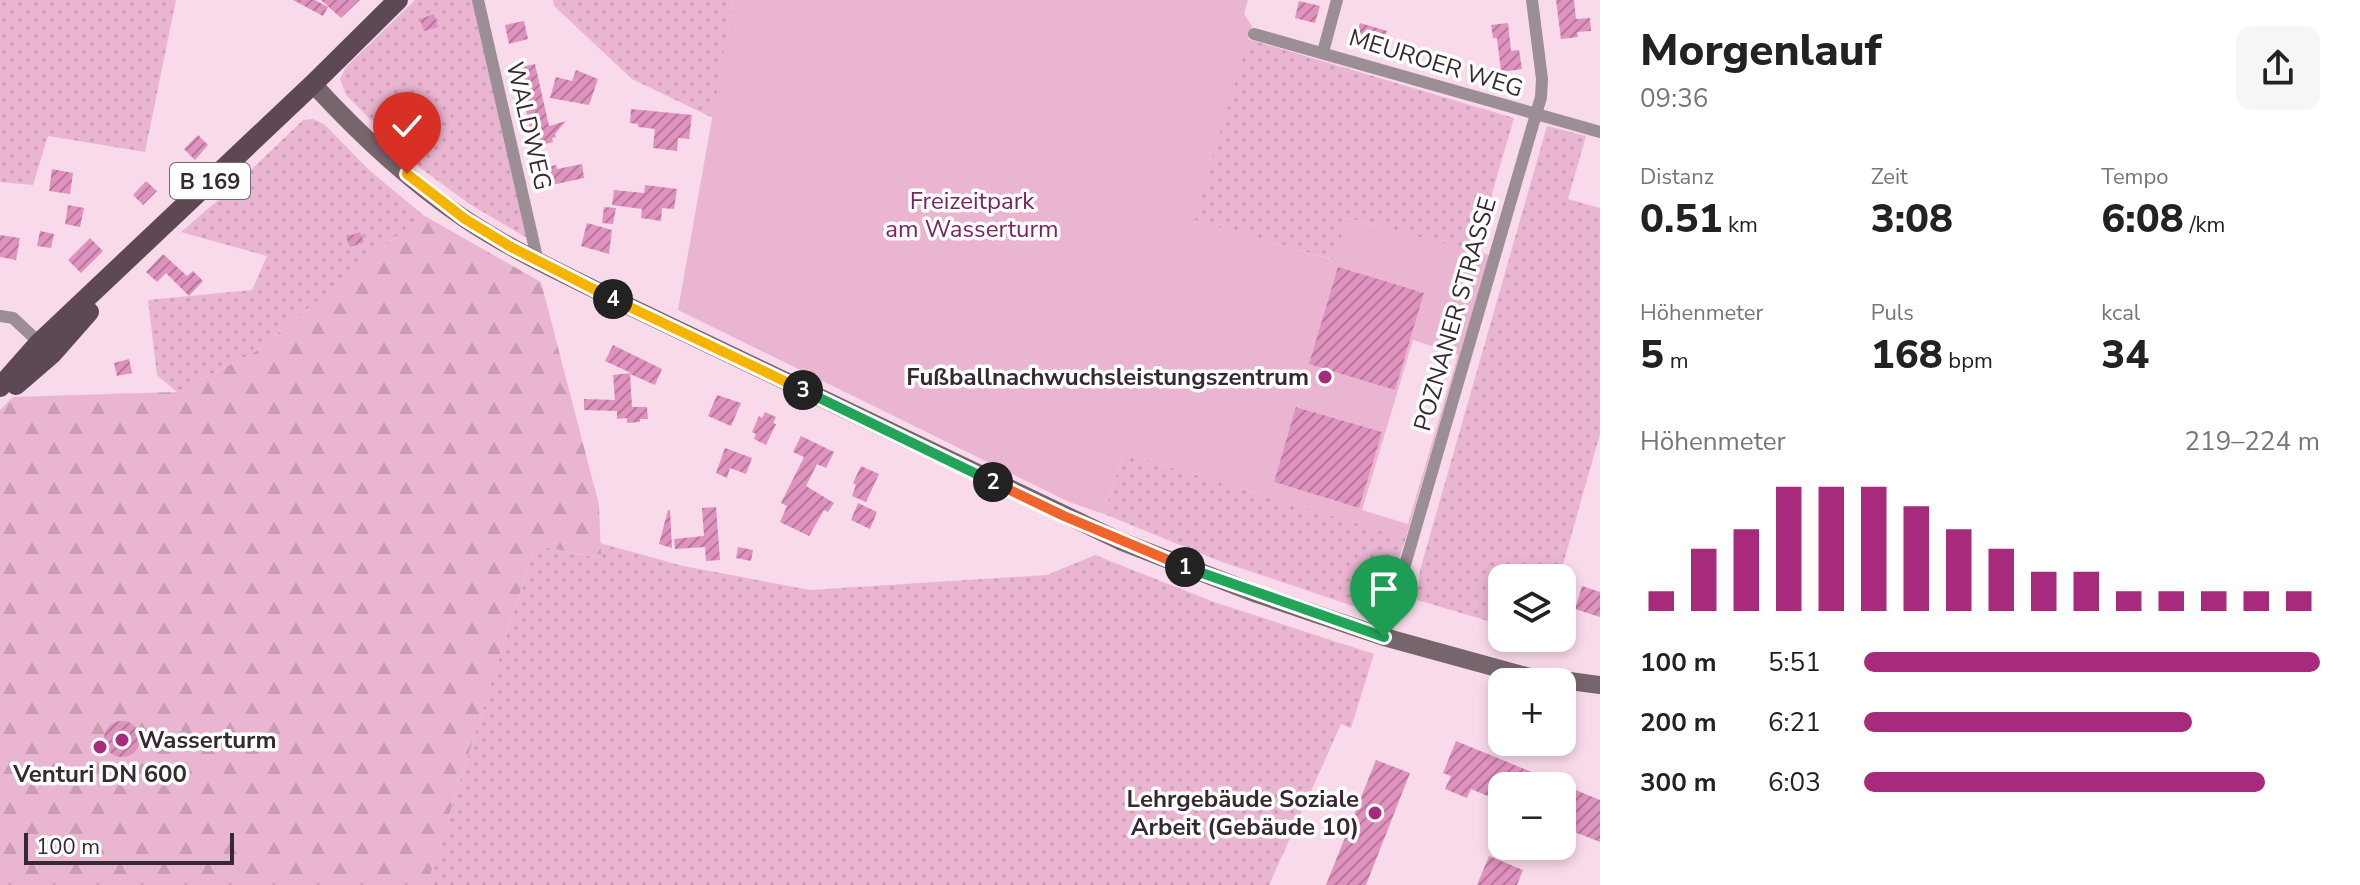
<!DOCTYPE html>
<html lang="de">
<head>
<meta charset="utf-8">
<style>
  :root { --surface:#fff; --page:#f6f6f6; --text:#222; --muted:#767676; --accent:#a72a7c }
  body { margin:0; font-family:"Nunito Sans",sans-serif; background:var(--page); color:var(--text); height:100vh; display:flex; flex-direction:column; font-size:30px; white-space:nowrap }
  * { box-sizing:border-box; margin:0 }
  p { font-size:26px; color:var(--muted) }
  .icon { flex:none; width:44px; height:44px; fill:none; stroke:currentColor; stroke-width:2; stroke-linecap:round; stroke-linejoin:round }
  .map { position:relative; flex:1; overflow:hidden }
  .drawer { display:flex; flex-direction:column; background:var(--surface); width:760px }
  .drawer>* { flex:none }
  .buttons { position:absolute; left:1488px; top:564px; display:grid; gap:16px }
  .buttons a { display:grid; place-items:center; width:88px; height:88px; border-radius:16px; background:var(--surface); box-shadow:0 4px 12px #0003; font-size:40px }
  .scale { position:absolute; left:24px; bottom:20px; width:210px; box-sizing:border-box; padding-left:8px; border:4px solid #362a30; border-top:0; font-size:22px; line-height:28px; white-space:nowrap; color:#362a30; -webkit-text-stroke:6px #fff; paint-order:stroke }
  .pin { position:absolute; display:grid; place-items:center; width:68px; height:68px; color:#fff; margin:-82px -34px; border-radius:50% 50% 50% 0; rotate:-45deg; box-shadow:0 0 8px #0007 }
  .pin .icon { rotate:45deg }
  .km { position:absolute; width:40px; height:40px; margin:-20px; border-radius:50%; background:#222; color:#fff; font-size:22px; line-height:40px; text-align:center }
  .round { display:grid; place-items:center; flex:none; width:84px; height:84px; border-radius:16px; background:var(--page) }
  .head { display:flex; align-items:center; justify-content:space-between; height:136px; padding:0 40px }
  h1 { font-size:44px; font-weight:800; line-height:60px }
  .figures { display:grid; grid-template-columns:repeat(3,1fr); gap:12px; height:136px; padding:8px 40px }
  .figures div { display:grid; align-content:center }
  .figures b { font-size:40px; font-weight:800 }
  .figures small { font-size:22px; font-weight:400 }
  .figures p { font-size:22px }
  .chart { height:224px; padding:16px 40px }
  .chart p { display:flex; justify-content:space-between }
  .chart svg { width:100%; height:144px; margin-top:8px; stroke:var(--accent); stroke-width:6 }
  ul { padding:0 40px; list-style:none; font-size:26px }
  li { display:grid; grid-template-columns:128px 96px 1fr; align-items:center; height:60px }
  li i { height:20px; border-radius:10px; background:var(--accent) }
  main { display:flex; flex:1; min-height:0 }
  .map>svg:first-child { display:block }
  .grass { fill:url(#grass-dots) }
  .forest { fill:url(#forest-firs) }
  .park { fill:#eab5d1; fill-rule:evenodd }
  .building { fill:url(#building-hatch) }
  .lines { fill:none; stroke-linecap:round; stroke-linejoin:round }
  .minor { stroke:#9b8e94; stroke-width:12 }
  .secondary { stroke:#77656e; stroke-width:18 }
  .primary { stroke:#5e4854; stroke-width:20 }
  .split-1-casing { stroke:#fff; stroke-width:16 }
  .split-2-casing { stroke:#fff; stroke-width:16 }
  .split-3-casing { stroke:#fff; stroke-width:16 }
  .split-4-casing { stroke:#fff; stroke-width:16 }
  .split-5-casing { stroke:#fff; stroke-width:16 }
  .split-1 { stroke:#22a559; stroke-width:10 }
  .split-2 { stroke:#f0652b; stroke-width:10 }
  .split-3 { stroke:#22a559; stroke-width:10 }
  .split-4 { stroke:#f5b400; stroke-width:10 }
  .split-5 { stroke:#f5b400; stroke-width:10 }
  .poi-dot { fill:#a72a7c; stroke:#fff; stroke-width:3 }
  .labels { text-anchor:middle; stroke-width:7; stroke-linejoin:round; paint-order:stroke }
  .shield { fill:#fff; stroke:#726a6e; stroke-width:2 }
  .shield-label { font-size:22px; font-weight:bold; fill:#362a30 }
  .street-label { font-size:24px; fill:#362a30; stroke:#fff }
  .park-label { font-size:24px; fill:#7d225d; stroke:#fff }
  .poi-label { font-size:24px; font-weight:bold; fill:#362a30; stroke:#fff; text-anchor:end }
</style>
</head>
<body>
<main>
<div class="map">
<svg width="1600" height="885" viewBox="0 0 1600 885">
  <defs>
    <pattern id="grass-dots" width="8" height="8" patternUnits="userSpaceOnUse" patternTransform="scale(2)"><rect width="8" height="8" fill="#eab5d1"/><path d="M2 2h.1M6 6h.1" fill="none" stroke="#c99cb4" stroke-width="1.8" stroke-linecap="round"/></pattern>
    <pattern id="forest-firs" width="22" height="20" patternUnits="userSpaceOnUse" patternTransform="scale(2)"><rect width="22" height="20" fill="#eab5d1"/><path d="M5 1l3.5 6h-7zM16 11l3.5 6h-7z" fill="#c99cb4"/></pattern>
    <pattern id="building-hatch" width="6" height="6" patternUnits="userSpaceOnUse" patternTransform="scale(2)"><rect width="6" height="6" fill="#e092be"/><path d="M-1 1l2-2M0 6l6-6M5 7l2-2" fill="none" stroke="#b6779b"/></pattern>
  </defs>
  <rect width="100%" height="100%" fill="#f9daea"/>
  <path class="grass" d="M0 0H176L145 152 48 136 33 185 0 182Z
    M415 0H473L527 238 468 203 416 165 346 95 340 79 346 67Z
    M553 0H733L713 118 632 79 554 6Z
    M1248 39 1514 118 1475 252 1348 218 1334 260 1193 220Z
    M313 119 324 124 369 170 423 215 255 352 177 392 157 375 148 300 252 290 267 256 181 232 231 189 303 120Z
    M1547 126 1586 136 1568 199 1600 208V434L1562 568 1574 572 1562 614V578H1502V625L1417 600 1420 570Z
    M1123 453 1406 538 1385 598 1368 605 1353 606 1222 562 1104 514Z
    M600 543 683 566 810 590 1047 575 1095 555 1214 602 1374 654 1351 728 1341 724 1269 885H427L535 545 600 558Z"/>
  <path class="forest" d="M423 215 541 282 599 505 601 558 535 545 427 885H0V410L13 397 177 392 255 352Z"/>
  <path class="park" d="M733 0H1248L1244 14 1252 26 1194 220 1333 260 1347 218 1489 255 1406 538 1123 453 1104 514 1069 502 678 310ZM1338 268 1424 293 1395 389ZM1413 340 1458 355 1408 524 1362 510ZM1297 407 1381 432 1359 508 1274 482Z"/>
  <path class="building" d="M293 0H315L328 7 323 16Z
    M321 0H360L341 18Z
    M1556 0H1574L1576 19 1590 18 1591 31 1577 32 1578 37 1561 39Z
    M1299 1 1320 6 1315 23 1295 18Z
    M434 14 438 27 424 31 420 19Z
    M524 21 528 39 509 44 505 25Z
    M1360 23 1387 31 1380 54 1353 46Z
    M1508 23 1511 51 1519 50 1522 69 1501 72 1497 38H1493L1491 25Z
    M535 64 549 126 566 121 555 134 556 137 552 138 553 142 534 147 517 68Z
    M576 70 598 79 589 105 550 98 556 77 572 81Z
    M631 109 692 115 689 139 678 138 677 151 653 148 655 129 638 127V124L630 123Z
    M198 135 208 145 195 160 184 149Z
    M582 164 584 178 542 187 538 169 556 165 557 169Z
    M52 169 73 173 70 194 49 191Z
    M146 181 157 191 143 205 133 195Z
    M645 185 677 189 674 209 662 208 661 221 641 218 642 209 612 205 614 190 644 193Z
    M68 205 84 208 80 227 65 224Z
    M604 207 616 208 613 224 602 223Z
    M587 223 612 230 609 254 581 246Z
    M40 231 54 234 51 248 37 246Z
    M360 232 364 242 350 247 346 237Z
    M0 235 20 238 16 260 0 257Z
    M90 238 103 251 81 273 68 260Z
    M163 254 187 276 193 271 203 281 189 296 166 273 157 282 146 272Z
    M1338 267 1424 293 1395 390 1309 364Z
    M613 345 662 369 655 385 630 374 632 407H647L648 419H640V422L627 423V418L617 419V411L584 410V399L615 400 613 375 631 373 605 361Z
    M129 359 132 373 117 376 114 363Z
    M717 395 741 403 731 426 708 416Z
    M1296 407 1382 432 1359 508 1274 482Z
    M765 412 776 417 773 423 776 424 766 445 754 439 756 434 752 432 759 416 762 418Z
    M801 436 834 452 826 468 817 464 806 486 834 503 828 512 824 510 809 536 780 522 787 506 781 503 804 457 793 452Z
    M725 448 752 458 746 474 730 468 727 478 716 473Z
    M861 466 879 474 866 502 852 496 856 485 853 483Z
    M858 503 877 512 870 529 851 520Z
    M716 507 720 560 706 561 705 547 675 549 674 539 704 536 702 508Z
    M668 510H670L672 548 659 544Z
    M738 547 753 550 751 561 736 558Z
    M1582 586 1600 592V617L1575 609Z
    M104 739a18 18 0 1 1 36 0a18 18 0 1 1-36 0Z
    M1456 741 1600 800V842L1562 827V786H1502V802L1471 789 1467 798 1445 789 1451 776 1443 773Z
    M1376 760 1410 773 1366 885H1326Z
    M1489 856 1523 870 1517 885H1477Z"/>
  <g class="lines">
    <path class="minor" d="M478 0 538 262
      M1254 34 1600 132
      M1323 52 1337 0
      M0 316 13 318 43 346
      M1384 637 1541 97 1542 79 1532 0"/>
    <path class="secondary" d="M313 84C358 133 410 182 465 219 513 251 566 275 618 301L1120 541 1257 594 1384 637 1548 682
      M1540 677 1600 685"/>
    <path class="primary" d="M16 385 52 354 89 312
      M0 387 39 343 313 84 398 0"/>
  </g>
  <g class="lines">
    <g class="split-1-casing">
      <path id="split-1" d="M1185 567 1384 637"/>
    </g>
    <g class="split-2-casing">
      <path id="split-2" d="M993 482 1064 516 1185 567"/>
    </g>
    <g class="split-3-casing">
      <path id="split-3" d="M803 390 993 482"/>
    </g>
    <g class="split-4-casing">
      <path id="split-4" d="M613 299 803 390"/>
    </g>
    <g class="split-5-casing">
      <path id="split-5" d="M407 174 465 219 511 247 613 299"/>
    </g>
    <use href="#split-1" class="split-1"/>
    <use href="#split-2" class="split-2"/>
    <use href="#split-3" class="split-3"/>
    <use href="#split-4" class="split-4"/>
    <use href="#split-5" class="split-5"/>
  </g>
  <g class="poi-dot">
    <circle cx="1325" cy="377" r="8"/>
    <circle cx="122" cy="740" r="8"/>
    <circle cx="100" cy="747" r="8"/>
    <circle cx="1375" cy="813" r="8"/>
  </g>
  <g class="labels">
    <rect class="shield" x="170" y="163" width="80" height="36" rx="6"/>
    <g class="shield-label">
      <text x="210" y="189">B 169</text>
    </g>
    <g class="street-label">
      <text transform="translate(1436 63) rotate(17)" y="8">MEUROER WEG</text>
      <text transform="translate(529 126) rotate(77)" y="8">WALDWEG</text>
      <text transform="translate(1455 314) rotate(-74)" y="8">POZNANER STRASSE</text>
    </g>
    <g class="park-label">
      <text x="972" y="209">Freizeitpark<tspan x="972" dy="28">am Wasserturm</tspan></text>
    </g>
    <g class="poi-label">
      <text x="1309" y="385">Fußballnachwuchsleistungszentrum</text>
      <text x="138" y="748" text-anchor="start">Wasserturm</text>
      <text x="100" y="782" text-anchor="middle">Venturi DN 600</text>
      <text x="1359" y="807">Lehrgebäude Soziale<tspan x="1359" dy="28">Arbeit (Gebäude 10)</tspan></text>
    </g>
  </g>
</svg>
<div class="buttons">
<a><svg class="icon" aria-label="layers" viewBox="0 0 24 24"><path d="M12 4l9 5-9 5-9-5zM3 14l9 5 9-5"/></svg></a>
<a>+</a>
<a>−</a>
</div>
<div class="scale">100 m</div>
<div class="pin" style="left:1384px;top:637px;background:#1e9e55"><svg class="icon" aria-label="arrive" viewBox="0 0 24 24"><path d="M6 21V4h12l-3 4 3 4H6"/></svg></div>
<div class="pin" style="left:407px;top:174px;background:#d93025"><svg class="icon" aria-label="check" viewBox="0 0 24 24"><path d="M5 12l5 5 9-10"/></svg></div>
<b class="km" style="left:1185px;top:567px">1</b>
<b class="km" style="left:993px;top:482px">2</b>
<b class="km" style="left:803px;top:390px">3</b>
<b class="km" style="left:613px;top:299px">4</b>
</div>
<section class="drawer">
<div class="head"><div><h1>Morgenlauf</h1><p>09:36</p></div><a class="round"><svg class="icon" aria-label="share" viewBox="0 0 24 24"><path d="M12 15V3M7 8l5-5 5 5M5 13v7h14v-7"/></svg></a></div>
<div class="figures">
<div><p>Distanz</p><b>0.51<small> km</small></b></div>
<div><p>Zeit</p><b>3:08</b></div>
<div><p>Tempo</p><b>6:08<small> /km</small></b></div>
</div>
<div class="figures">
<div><p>Höhenmeter</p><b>5<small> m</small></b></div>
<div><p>Puls</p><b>168<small> bpm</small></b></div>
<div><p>kcal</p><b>34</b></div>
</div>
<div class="chart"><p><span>Höhenmeter</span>219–224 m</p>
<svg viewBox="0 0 160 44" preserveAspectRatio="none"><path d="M5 44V38M15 44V25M25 44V19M35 44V6M45 44V6M55 44V6M65 44V12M75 44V19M85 44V25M95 44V32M105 44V32M115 44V38M125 44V38M135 44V38M145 44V38M155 44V38"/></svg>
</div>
<ul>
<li><b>100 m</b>5:51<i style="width:100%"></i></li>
<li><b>200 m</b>6:21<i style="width:72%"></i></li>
<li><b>300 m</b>6:03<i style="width:88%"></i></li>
</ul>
</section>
</main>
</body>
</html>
